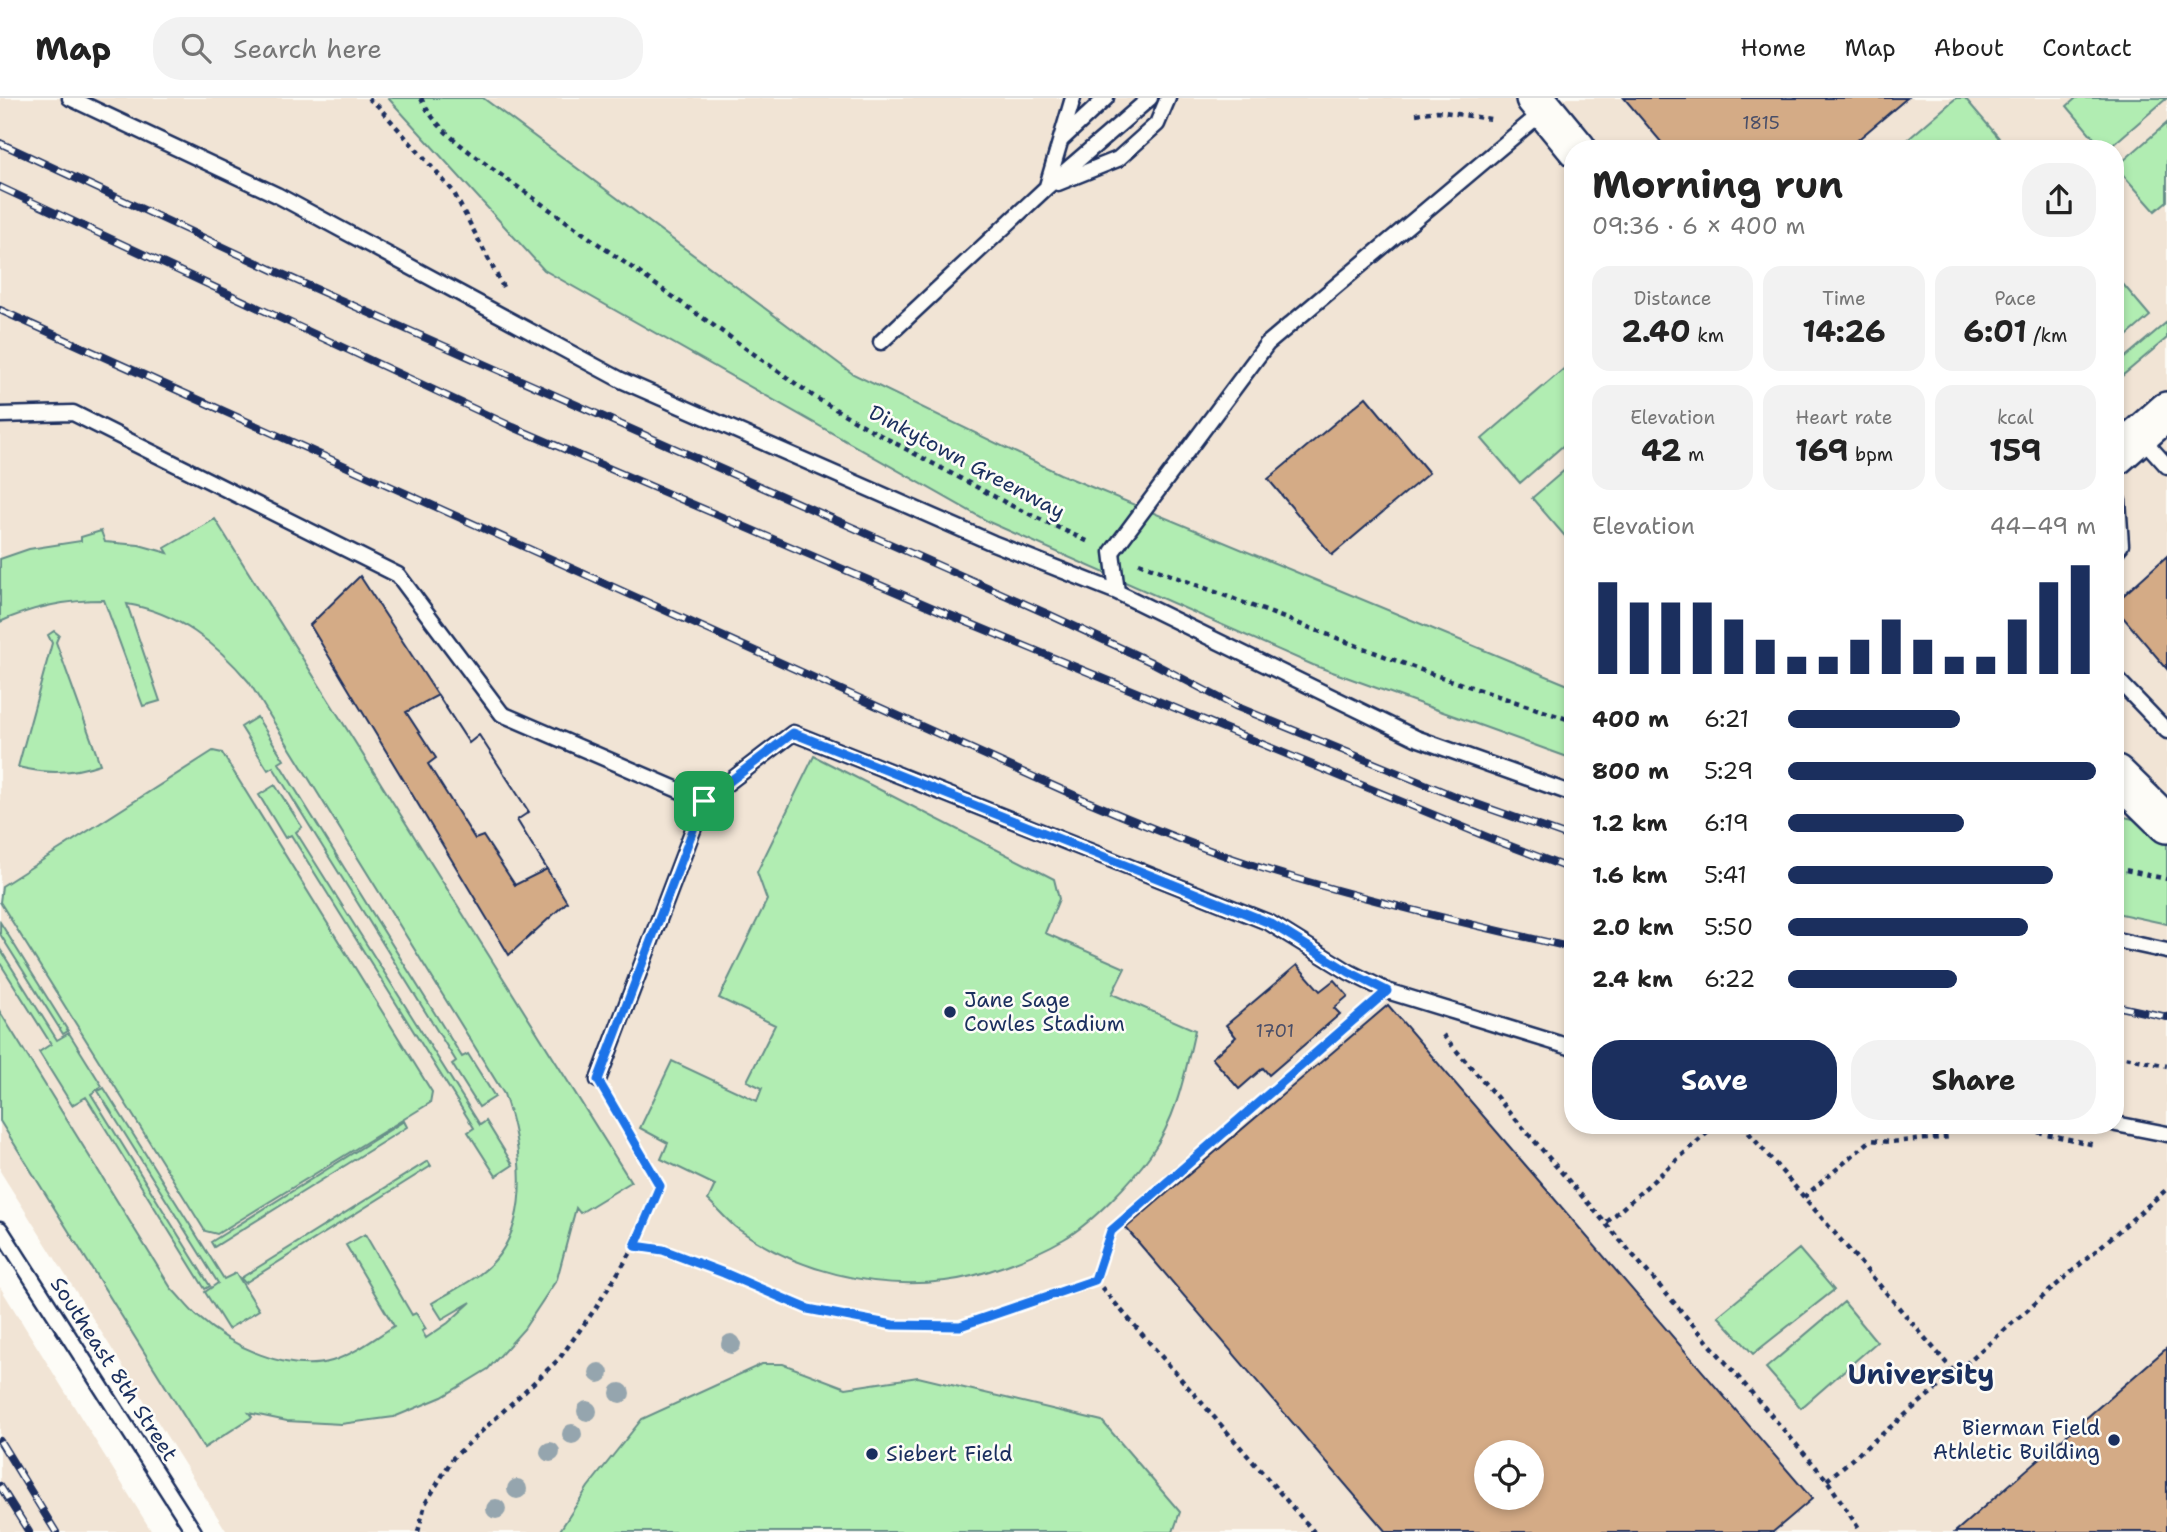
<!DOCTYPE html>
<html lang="en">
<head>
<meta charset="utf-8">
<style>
  :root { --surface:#fff; --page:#f2f2f2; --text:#222; --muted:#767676; --line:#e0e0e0; --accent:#1b2f5e }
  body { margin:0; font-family:"Shantell Sans",sans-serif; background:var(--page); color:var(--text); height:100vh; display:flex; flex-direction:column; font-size:26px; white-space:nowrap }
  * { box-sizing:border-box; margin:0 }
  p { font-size:23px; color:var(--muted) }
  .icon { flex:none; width:38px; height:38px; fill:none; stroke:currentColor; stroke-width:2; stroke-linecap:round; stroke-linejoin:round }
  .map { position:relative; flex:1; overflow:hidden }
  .panel { position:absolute; left:1564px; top:42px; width:560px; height:994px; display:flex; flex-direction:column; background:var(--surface); border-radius:28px; box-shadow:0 4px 10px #0003 }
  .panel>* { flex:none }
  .tools { position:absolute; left:1474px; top:1342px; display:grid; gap:14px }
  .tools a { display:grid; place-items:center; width:70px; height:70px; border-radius:50%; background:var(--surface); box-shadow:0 4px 10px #0003; font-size:35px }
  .pin { position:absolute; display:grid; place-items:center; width:60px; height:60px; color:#fff; margin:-30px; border-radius:14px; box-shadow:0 4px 10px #0006 }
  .round { display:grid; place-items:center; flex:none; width:74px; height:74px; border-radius:28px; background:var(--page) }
  .summary { display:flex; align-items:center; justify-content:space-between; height:119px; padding:0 28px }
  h1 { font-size:38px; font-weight:700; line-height:52px }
  .stats { display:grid; grid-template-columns:repeat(3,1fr); gap:10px; height:119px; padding:7px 28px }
  .stats div { display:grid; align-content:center; border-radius:18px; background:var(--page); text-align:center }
  .stats b { font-size:30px; font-weight:700 }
  .stats small { font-size:19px; font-weight:400 }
  .stats p { font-size:19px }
  .chart { height:196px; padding:14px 28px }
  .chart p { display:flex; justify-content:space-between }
  .chart svg { width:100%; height:126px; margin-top:7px; stroke:var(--accent); stroke-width:6 }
  .button { display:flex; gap:14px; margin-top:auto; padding:14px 28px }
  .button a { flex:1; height:80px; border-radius:28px; background:var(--accent); color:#fff; font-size:28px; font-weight:700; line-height:80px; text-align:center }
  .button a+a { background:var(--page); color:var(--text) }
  ul { padding:0 28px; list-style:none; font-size:23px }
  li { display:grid; grid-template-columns:112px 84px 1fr; align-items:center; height:52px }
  li i { height:18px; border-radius:9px; background:var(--accent) }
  header { display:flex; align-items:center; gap:42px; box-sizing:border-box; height:98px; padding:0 35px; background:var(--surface); border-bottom:2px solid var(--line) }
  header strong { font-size:33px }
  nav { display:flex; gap:38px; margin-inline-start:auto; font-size:24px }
  .search { width:490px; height:63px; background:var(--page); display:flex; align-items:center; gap:18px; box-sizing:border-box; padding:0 24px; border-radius:28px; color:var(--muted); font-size:26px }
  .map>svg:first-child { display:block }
  .built { fill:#f1e4d5; fill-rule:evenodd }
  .green { fill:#b1edb2; stroke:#668e88; stroke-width:2 }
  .building { fill:#d4ab86; stroke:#1b2f5e; stroke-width:2; fill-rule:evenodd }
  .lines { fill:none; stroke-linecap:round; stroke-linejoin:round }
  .service-casing { stroke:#1b2f5e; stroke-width:19 }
  .tertiary-casing { stroke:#1b2f5e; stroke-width:42 }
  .path { stroke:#1b2f5e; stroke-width:4.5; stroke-dasharray:5 5; stroke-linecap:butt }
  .service { stroke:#fdfcf7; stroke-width:14 }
  .tertiary { stroke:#fdfcf7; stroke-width:37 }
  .rail-casing { stroke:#1b2f5e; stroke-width:8 }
  .rail { stroke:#fdfcf7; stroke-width:5; stroke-dasharray:16; stroke-linecap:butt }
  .tree { fill:#95a5ae }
  .route-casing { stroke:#fff; stroke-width:14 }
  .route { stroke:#1a73e8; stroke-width:9 }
  .poi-dot { fill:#1b2f5e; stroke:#fdfcf7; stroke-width:2.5 }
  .labels { text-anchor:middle; stroke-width:5; stroke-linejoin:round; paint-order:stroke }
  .number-label { font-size:18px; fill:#494e68 }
  .street-label { font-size:21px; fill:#1b2f5e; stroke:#fdfcf7 }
  .poi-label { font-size:21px; fill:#1b2f5e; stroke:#fdfcf7; text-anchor:start }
  .district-label { font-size:28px; font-weight:bold; fill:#1b2f5e; stroke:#fdfcf7 }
</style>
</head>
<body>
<header>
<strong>Map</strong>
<div class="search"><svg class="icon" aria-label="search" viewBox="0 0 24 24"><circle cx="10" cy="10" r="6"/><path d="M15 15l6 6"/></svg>Search here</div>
<nav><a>Home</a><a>Map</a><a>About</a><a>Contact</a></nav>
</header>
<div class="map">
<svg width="2167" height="1434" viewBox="0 0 2167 1434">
  <rect width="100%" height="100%" fill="#fdfcf7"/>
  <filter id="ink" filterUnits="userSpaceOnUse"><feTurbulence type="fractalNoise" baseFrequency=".0143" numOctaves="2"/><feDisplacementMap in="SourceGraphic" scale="14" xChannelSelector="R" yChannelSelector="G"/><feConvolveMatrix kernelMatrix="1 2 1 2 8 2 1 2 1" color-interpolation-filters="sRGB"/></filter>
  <g filter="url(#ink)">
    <path class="built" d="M0 0H2167V729L2116 717V51H1573V1027H2116V815L2167 826V1434H227L0 1073ZM1486 1354H1531V1400H1486Z
      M0 1189 152 1434H0Z"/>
    <path class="green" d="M388 0H483L853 276 1060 376 1573 589V661L1313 567 989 424 544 172Z
      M1956 0H1965L1999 40 1987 51H1897Z
      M2076 0H2167L2108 51H2103L2067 8Z
      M2167 25V103L2155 113 2116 69Z
      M2116 178 2150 218 2116 247Z
      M2167 224V240L2116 283V267Z
      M1573 263V339L1520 385 1482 341Z
      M1573 365V442L1570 444 1532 400Z
      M215 421 631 1084 580 1115 576 1110 557 1181 524 1231 488 1271 442 1299 394 1319 341 1326 287 1323 249 1315 252 1319 204 1350 0 1023V914L171 1190C180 1199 188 1210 197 1218 231 1248 287 1276 332 1263 355 1256 375 1240 394 1228L346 1147 365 1136 412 1217 416 1215 426 1231 422 1233 426 1240 448 1225 471 1204 442 1221 432 1205C453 1192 479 1181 495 1162 532 1119 521 1045 504 996L249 584C216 545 178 515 127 506L160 603 143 608 104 502C67 502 34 508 0 524V461L29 451 81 443V439L101 433 105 444 139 447 168 455 165 450Z
      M54 533 59 537 56 544 100 666C71 676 47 676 18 669L52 545 48 537Z
      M257 619 284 662 279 665 462 959 468 956 495 999 479 1009 452 966 456 963 273 669 268 672 241 629Z
      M213 653 222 655 432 994 430 1005 217 1136 205 1133 0 804 2 788Z
      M814 658 1054 781 1059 801 1045 835 1125 870 1112 896 1195 932C1185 975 1177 1019 1151 1056 1132 1083 1093 1124 1064 1141 1033 1159 981 1179 945 1183 874 1192 796 1173 738 1131 727 1123 718 1111 708 1102L715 1087 661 1061 668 1045 640 1030 672 963 757 1003 762 990 747 983 775 927 719 900 767 802 757 774Z
      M275 687 302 729 296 734 480 1027 486 1023 513 1067 496 1078 468 1034 474 1030 291 737 285 740 259 697Z
      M2116 717 2167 729V826L2116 815Z
      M0 824 68 933 63 936 0 836Z
      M0 851 57 942 69 935 102 988 91 996 210 1188 205 1191 86 999 72 1007 39 954 51 946 0 865Z
      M104 990 224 1181 236 1175 259 1212 228 1231 205 1194 218 1185 98 993Z
      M404 1023 407 1029 214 1149 211 1144Z
      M428 1063 431 1068 245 1185 241 1180Z
      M1799 1151 1834 1192 1753 1256 1718 1218Z
      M1844 1204 1877 1244 1801 1310 1766 1270Z
      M762 1266H783L846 1290 918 1279 1102 1323 1180 1414 1173 1434H559L588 1389 642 1321Z"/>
    <path class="building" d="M1624 0H1907L1847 51H1667Z
      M1366 299 1429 375 1332 457 1268 381Z
      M2167 458V571L2116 511V504Z
      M360 478 469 645 479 637 529 714 517 722 567 804 509 857 310 527Z
      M438 597 469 645 479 637 529 714 517 722 547 771 515 787 483 738 475 741 428 666 436 660 406 614Z
      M1297 867 1320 893 1334 882 1348 898 1334 910 1340 916 1269 977 1263 970 1239 991 1212 960 1236 939 1226 927Z
      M1388 907 1812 1401 1773 1434H1386L1126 1130ZM1486 1354H1531V1400H1486Z
      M2167 1250V1434H1955Z"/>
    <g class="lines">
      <g class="service-casing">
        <path id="service" d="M70 0 277 97 621 282 993 445 1117 494 1416 640 1573 696
          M1061 42 1106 0
          M1058 85 1118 61 1157 26 1168 0
          M1047 88 1073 0
          M881 244 1047 89 1150 0
          M0 317 73 315 398 477 502 616 704 703 793 635 1270 825 1349 874 1387 893 1573 950
          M2140 338 2167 368
          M2116 401 2118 403 2121 447 2116 453
          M1117 494 1112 454 1267 246 1545 12
          M2116 580 2167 633
          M2116 842 2167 853
          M598 982 704 703
          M2116 1026 2167 1036
          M0 1131 194 1434"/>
      </g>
      <g class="tertiary-casing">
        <path id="tertiary" d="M1535 0 1577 51
          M2116 358 2167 313
          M2116 676 2167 726"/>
      </g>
      <path class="path" d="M368 0 378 8 453 93 503 189
        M421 0C434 30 466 51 491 70L816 300 880 337 1010 407 1089 444
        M1416 16 1437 13 1491 21
        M1139 465 1429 575 1573 623
        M2116 770 2167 781
        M1443 937 1827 1382 1861 1434
        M2116 957 2167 968
        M610 1003 660 1088 635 1148
        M1742 1027 1955 1275
        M2038 1034 2095 1047
        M1804 1099 1871 1042 1890 1044 1952 1039
        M1607 1124 1716 1027
        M1095 1182 1314 1434
        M1827 1382 1955 1275 2167 1091
        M418 1434 425 1406 453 1360 559 1261 595 1211 635 1148 663 1152 724 1175 809 1211 893 1227 960 1228 1095 1182 1111 1133 1369 909"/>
      <use href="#service" class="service"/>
      <use href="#tertiary" class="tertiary"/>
      <g class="rail-casing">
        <path id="rail" d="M0 45 273 172 1050 517 1151 564 1235 608 1454 698 1573 740
          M0 89 513 329 945 515 1492 741 1573 772
          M0 212 1087 703C1153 731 1219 758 1288 778 1382 806 1478 828 1573 850
          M2116 908 2167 919
          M0 1343 56 1434
          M0 1388 29 1434"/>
      </g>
      <use href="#rail" class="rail"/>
    </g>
    <g class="tree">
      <circle cx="731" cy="1246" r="10"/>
      <circle cx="599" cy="1275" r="10"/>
      <circle cx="620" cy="1295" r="10"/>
      <circle cx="587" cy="1313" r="10"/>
      <circle cx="572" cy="1336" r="10"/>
      <circle cx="550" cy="1354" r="10"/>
      <circle cx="517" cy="1391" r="10"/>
      <circle cx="496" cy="1411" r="10"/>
    </g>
  </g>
  <g class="lines" filter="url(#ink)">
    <g class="route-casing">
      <path id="route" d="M793 635 1270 825 1349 874 1387 893 1111 1133 1095 1182 960 1228 893 1227 808 1211 724 1175 663 1152 635 1148 660 1088 598 982 704 703Z"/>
    </g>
    <use href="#route" class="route"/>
  </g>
  <g class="poi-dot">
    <circle cx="950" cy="914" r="7"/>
    <circle cx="2114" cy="1342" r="7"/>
    <circle cx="872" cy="1356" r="7"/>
  </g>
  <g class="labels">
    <g class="number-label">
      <text x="1761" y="31">1815</text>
      <text x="1275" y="939">1701</text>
    </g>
    <g class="street-label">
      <text transform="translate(967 364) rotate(28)" y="7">Dinkytown Greenway</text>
      <text transform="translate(114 1271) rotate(57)" y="7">Southeast 8th Street</text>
    </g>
    <g class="poi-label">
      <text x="964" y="909">Jane Sage<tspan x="964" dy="24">Cowles Stadium</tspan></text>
      <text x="2100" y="1337" text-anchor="end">Bierman Field<tspan x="2100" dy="24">Athletic Building</tspan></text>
      <text x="886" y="1363">Siebert Field</text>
    </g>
    <g class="district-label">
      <text x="1921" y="1286">University</text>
    </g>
  </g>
</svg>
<div class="tools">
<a><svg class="icon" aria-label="locate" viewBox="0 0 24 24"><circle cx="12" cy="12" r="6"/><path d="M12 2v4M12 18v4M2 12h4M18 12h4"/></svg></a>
</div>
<div class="pin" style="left:704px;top:703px;background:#1e9e55"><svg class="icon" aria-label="arrive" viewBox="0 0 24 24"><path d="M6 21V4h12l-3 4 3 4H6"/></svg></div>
<section class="panel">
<div class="summary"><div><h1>Morning run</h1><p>09:36 · 6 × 400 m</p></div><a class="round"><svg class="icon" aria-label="share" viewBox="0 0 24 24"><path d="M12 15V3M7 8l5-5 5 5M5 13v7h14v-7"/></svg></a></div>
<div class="stats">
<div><p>Distance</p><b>2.40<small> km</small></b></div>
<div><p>Time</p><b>14:26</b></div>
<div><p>Pace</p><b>6:01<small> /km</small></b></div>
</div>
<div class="stats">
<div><p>Elevation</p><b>42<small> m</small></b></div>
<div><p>Heart rate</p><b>169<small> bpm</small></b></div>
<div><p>kcal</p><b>159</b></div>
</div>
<div class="chart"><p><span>Elevation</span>44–49 m</p>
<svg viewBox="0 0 160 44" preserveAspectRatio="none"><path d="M5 44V12M15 44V19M25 44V19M35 44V19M45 44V25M55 44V32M65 44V38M75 44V38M85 44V32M95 44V25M105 44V32M115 44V38M125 44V38M135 44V25M145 44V12M155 44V6"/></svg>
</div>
<ul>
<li><b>400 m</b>6:21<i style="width:56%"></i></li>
<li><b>800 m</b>5:29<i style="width:100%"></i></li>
<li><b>1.2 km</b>6:19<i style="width:57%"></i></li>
<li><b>1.6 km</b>5:41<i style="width:86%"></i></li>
<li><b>2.0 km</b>5:50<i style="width:78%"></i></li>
<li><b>2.4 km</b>6:22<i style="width:55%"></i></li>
</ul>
<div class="button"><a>Save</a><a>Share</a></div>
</section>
</div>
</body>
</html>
